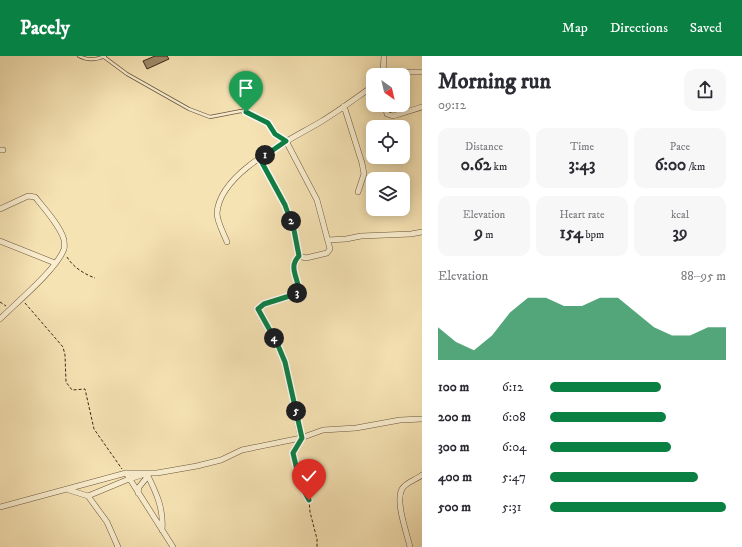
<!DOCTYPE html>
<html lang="en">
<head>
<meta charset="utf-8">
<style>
  :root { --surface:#fff; --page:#f7f7f7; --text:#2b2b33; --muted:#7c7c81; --accent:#0b8043 }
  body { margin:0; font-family:"IM FELL DW Pica",serif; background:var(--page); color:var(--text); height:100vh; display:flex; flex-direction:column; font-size:15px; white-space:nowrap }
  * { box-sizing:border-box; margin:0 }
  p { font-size:13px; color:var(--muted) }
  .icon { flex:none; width:22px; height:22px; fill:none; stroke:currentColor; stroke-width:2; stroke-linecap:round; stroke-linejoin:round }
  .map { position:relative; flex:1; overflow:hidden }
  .drawer { display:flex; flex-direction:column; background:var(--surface); width:320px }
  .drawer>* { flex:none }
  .needle { width:26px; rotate:146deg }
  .buttons { position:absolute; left:366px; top:12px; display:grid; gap:8px }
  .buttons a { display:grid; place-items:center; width:44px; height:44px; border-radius:8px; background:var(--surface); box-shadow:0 2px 10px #0003; font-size:20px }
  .pin { position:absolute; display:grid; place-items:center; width:34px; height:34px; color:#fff; margin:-41px -17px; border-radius:50% 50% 50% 0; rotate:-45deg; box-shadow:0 0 4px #0007 }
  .pin .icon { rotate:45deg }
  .km { position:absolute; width:20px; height:20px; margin:-10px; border-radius:50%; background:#222; color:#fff; font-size:11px; line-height:20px; text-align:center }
  .round { display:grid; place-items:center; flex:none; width:42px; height:42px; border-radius:12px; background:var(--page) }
  .headline { display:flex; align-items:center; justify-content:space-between; height:68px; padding:0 16px }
  h1 { font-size:22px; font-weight:700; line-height:30px }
  .figures { display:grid; grid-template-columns:repeat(3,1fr); gap:6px; height:68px; padding:4px 16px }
  .figures div { display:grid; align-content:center; border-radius:10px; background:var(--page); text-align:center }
  .figures b { font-size:17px; font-weight:700 }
  .figures small { font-size:11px; font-weight:400 }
  .figures p { font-size:11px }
  .chart { height:112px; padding:8px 16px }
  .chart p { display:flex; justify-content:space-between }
  .chart svg { width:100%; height:72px; margin-top:4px; fill:var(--accent); opacity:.7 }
  ul { padding:0 16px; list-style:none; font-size:13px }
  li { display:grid; grid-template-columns:64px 48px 1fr; align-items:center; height:30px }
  li i { height:10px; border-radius:5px; background:var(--accent) }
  header { display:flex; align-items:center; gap:24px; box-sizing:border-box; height:56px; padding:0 20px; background:var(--accent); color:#fff }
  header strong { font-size:19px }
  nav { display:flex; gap:22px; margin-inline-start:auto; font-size:14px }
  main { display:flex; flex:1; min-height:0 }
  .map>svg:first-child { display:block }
  .building { fill:#9d8969; stroke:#3c2717 }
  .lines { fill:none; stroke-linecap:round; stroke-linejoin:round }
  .lane-casing { stroke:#6a563e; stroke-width:4 }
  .street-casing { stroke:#6a563e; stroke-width:6 }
  .path { stroke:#3c2717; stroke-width:1; stroke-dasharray:3 2; stroke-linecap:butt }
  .lane { stroke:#f9edce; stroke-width:2.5 }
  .street { stroke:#f9edce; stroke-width:5 }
  .route-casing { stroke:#fff; stroke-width:8 }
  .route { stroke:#0b8043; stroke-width:5 }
</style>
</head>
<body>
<header>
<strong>Pacely</strong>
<nav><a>Map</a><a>Directions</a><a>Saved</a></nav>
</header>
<main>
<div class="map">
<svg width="422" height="491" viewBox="0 0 422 491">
  <rect width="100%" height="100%" fill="#f6e3b4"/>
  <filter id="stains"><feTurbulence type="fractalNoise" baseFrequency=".005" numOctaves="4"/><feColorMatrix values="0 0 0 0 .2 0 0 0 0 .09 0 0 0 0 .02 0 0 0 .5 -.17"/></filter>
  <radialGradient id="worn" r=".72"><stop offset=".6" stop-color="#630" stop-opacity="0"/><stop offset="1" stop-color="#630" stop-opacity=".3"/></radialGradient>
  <path class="building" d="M155 0H167L169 3 147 13 143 5Z"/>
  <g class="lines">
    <g class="lane-casing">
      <path id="lane" d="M79 0C88 5 96 4 105 0
        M104 1 127 18 189 53 210 61 241 55 251 58 268 67 275 78 286 85"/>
    </g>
    <g class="street-casing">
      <path id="street" d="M383 16H422
        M383 18 384 0
        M385 49 387 58 393 60 422 51
        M344 50 362 107 364 118 358 136
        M0 94H3
        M260 103 285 149 294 174 299 200 306 202 327 197 330 193 317 144 286 85
        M0 153 28 140 35 141C44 152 61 171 64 184 64 187 65 191 64 193 57 213 16 247 0 263
        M328 184 346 183 361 180 411 178 422 176
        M0 185 55 207
        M227 186C224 178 217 166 217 157 220 115 291 84 322 65 340 54 356 42 373 30
        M299 200C288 211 298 221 299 235L295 238 264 248 258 253 277 287 285 306 301 382
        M126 417 173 491
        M147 418C156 436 164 453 162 474
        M69 434 88 440 107 466 118 491
        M138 437 139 431 148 420
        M88 440 129 423 145 418
        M0 451 126 417H157L197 410 221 404 242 394 301 382 323 374 356 372 400 364 422 363
        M410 491C407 477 395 446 402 433 406 426 416 424 422 419"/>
    </g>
    <path class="path" d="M67 201C73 211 84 218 95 222
      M0 246 6 250
      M25 247 63 291 65 299 66 326 72 334 85 333 94 373 122 413
      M298 388 293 397 300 427 309 444 310 456 317 483V491"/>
    <use href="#lane" class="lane"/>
    <use href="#street" class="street"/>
  </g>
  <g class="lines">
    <g class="route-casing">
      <path id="route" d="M246 56 268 67 275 78 286 85 260 103 285 149 294 174 299 200C288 211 298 221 299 235L296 238 264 248 258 253 277 287 285 306 302 382 293 397 300 427 309 444"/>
    </g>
    <use href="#route" class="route"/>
  </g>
  <rect width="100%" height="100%" filter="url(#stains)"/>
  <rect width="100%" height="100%" fill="url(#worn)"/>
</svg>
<div class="buttons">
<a><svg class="needle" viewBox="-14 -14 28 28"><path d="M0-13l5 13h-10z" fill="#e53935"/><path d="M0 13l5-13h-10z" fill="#7c7c81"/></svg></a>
<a><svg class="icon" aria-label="locate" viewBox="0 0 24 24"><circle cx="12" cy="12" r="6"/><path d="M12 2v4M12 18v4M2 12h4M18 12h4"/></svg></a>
<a><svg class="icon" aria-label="layers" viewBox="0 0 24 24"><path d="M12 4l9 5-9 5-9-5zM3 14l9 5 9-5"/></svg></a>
</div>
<div class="pin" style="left:246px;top:56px;background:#1e9e55"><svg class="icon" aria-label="arrive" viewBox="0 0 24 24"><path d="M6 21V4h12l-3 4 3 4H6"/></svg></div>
<div class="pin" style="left:309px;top:444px;background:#d93025"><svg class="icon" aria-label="check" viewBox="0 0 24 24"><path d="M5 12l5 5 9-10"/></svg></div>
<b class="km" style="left:265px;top:99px">1</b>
<b class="km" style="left:291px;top:165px">2</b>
<b class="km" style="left:297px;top:237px">3</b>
<b class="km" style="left:274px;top:282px">4</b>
<b class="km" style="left:296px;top:355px">5</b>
</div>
<section class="drawer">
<div class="headline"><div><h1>Morning run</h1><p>09:12</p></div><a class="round"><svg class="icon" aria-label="share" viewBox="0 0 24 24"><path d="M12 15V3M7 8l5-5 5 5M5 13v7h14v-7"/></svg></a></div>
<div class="figures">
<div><p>Distance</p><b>0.62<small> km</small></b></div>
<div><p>Time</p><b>3:43</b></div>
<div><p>Pace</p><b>6:00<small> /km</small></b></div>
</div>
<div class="figures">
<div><p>Elevation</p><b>9<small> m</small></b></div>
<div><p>Heart rate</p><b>154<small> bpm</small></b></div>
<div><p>kcal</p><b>39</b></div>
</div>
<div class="chart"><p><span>Elevation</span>88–95 m</p>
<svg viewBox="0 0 160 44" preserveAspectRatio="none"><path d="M0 44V24L10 33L20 38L30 29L40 15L50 6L60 6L70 11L80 11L90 6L100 6L110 15L120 24L130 29L140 29L150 24L160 24V44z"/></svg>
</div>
<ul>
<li><b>100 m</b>6:12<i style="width:63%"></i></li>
<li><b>200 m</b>6:08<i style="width:66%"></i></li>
<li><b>300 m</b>6:04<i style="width:69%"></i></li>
<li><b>400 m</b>5:47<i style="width:84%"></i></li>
<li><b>500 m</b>5:31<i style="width:100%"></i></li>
</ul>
</section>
</main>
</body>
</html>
